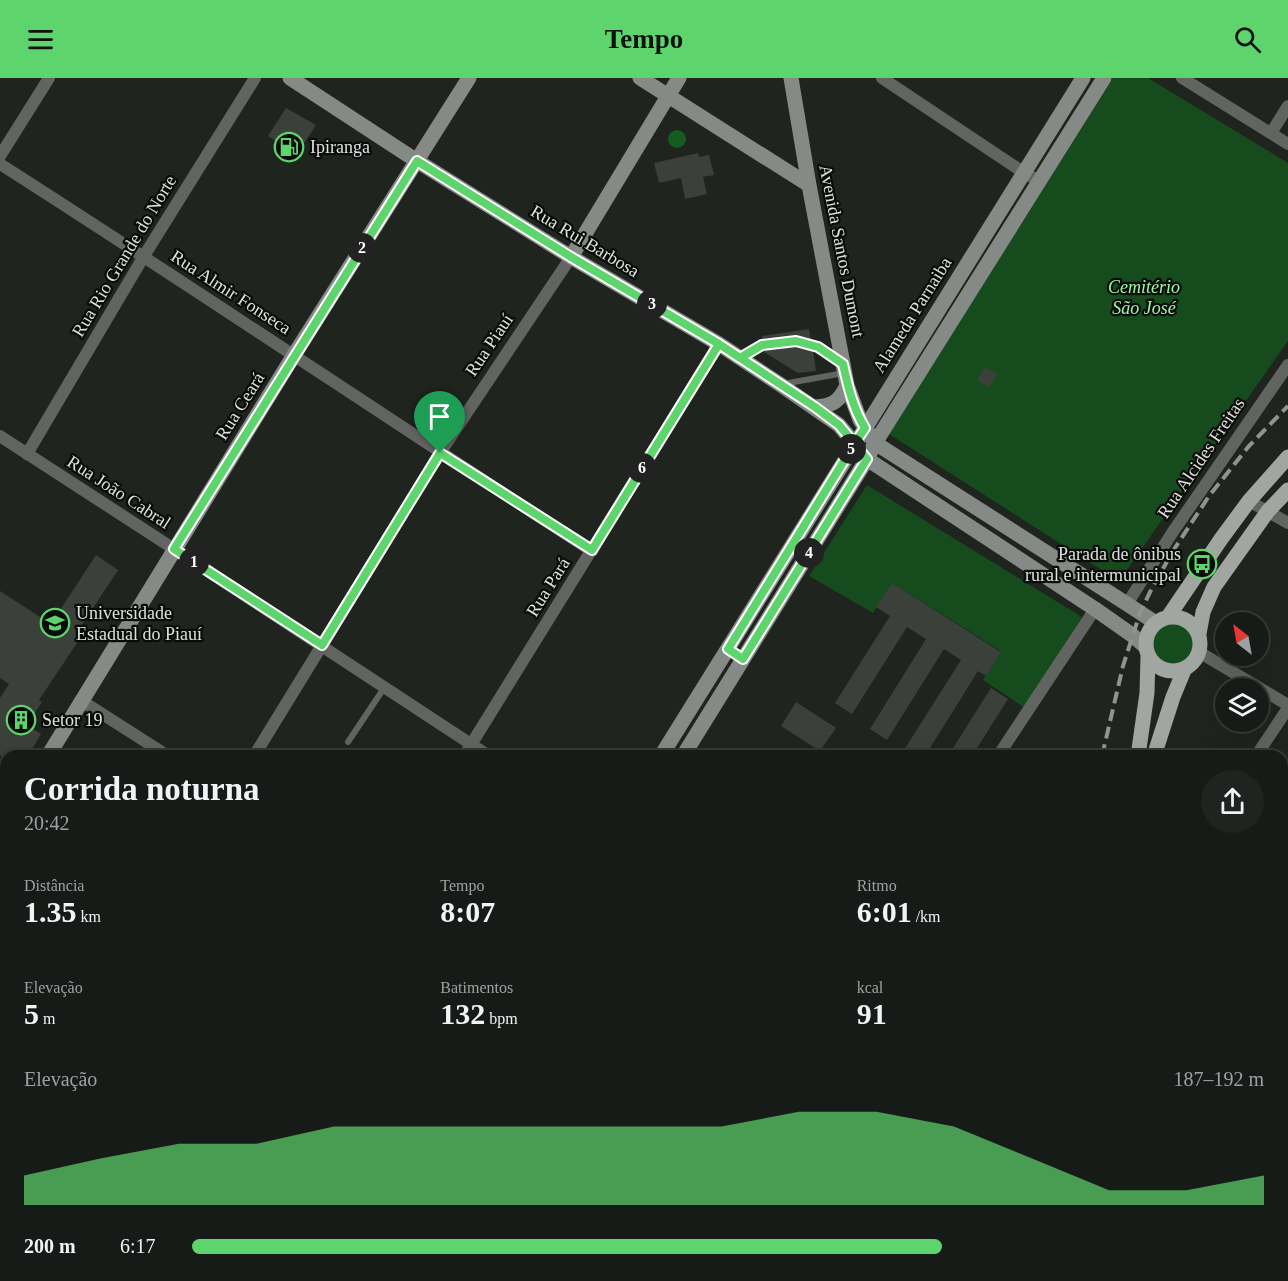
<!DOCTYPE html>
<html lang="pt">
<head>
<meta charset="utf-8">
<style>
  :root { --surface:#171b17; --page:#202420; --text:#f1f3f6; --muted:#9ea1a1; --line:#363936; --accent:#5ed56c }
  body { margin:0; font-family:Georgia,serif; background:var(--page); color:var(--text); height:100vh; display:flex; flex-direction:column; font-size:22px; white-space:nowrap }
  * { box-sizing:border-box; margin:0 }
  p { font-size:20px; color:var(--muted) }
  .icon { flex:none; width:33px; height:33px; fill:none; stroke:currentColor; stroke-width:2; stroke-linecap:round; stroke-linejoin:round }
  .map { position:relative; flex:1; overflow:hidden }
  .side { position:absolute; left:0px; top:672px; width:1288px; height:531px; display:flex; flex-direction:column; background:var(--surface); border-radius:18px 18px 0 0; box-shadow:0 6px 24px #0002,0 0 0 2px var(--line) }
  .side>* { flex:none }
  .needle { width:39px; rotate:329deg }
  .fabs { position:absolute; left:1215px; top:534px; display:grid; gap:12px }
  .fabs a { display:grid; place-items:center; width:54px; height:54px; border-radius:50%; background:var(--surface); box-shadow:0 6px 24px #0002,0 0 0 2px var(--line); font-size:30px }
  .pin { position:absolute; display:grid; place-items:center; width:51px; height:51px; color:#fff; margin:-62px -26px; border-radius:50% 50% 50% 0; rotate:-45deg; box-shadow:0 0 6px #0007 }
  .pin .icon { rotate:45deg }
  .km { position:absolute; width:30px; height:30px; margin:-15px; border-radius:50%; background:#222; color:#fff; font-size:16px; line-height:30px; text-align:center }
  .round { display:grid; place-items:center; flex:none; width:63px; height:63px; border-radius:32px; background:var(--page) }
  .headline { display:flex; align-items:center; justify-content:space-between; height:102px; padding:0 24px }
  h1 { font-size:33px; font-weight:600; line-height:45px }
  .figures { display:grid; grid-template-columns:repeat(3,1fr); gap:9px; height:102px; padding:6px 24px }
  .figures div { display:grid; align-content:center }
  .figures b { font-size:30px; font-weight:600 }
  .figures small { font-size:16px; font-weight:400 }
  .figures p { font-size:16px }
  .chart { height:168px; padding:12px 24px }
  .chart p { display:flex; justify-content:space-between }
  .chart svg { width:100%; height:108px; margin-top:6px; fill:var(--accent); opacity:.7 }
  ul { padding:0 24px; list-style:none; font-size:20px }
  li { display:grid; grid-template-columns:96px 72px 1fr; align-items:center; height:45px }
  li i { height:15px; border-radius:8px; background:var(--accent) }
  header { display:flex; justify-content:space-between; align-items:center; height:78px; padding:0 24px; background:var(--accent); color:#111; font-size:27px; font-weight:600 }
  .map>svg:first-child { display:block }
  .green { fill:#164b1e }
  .water { fill:#145d21 }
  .building { fill:#3b403b }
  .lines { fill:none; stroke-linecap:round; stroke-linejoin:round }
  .lane { stroke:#626462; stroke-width:6 }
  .street { stroke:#626462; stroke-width:12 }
  .secondary { stroke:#868a86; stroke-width:15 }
  .primary { stroke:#a2a6a2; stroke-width:15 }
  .rail { stroke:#909490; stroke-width:4; stroke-dasharray:12 6; stroke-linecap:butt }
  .route-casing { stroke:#fff; stroke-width:12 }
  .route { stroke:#5ed56c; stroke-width:8 }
  .labels { text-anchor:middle; stroke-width:4.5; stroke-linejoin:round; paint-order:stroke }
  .poi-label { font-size:18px; fill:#dee1df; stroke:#0a0c0a; text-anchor:start }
  .street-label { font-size:18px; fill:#dee1df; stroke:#0a0c0a }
  .park-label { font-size:18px; font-style:italic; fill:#9bf8a2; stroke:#0a0c0a }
</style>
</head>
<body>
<header><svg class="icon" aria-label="menu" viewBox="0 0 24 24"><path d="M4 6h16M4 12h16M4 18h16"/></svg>Tempo<svg class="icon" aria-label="search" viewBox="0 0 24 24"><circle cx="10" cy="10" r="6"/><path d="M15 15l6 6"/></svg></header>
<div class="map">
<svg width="1288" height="1203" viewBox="0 0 1288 1203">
  <rect width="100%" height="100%" fill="#1f241f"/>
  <path class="green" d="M1113 0H1148L1288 85V263L1119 503 889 356Z
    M867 407 1082 539 1025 630 983 602 1001 573 892 505 873 535 809 498Z
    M1153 566a20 20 0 1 1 40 0a20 20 0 1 1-40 0Z
    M1288 1034V1081L1283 1078V1043Z
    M6 1080V1197H321L329 1202 0 1203V1090Z"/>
  <path class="water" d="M668 61a9 9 0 1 1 18 0a9 9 0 1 1-18 0Z"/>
  <path class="building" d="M286 30 316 47 297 76 268 58Z
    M698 75 699 79 709 77 714 97 703 99 707 116 685 121 681 100 659 105 654 85Z
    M809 251 811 262 796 258 762 262V258Z
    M796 268 813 273 816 293 798 295 764 274V272Z
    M985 289 997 296 989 309 977 302Z
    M96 477 118 492 78 553 83 556 39 622 42 624 27 647 41 656 28 678H0V620L9 606 0 600V513L51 546Z
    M892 505 1001 574 986 598 978 593 925 678H913L904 672 961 582 944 571 887 662 870 651 926 561 907 549 852 636 835 625 890 538 876 529Z
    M991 610 1008 621 972 678H948Z
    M796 624 836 650 820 673 781 648Z"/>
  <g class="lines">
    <path class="lane" d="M741 279 762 267 796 263 818 269 839 283
      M783 306 844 295
      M348 664 384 610
      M290 1197 296 1203
      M232 1203 241 1197"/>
    <path class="street" d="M882 0 1023 94 1039 103
      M1182 0 1288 66
      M1271 55 1288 28
      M0 78 49 0
      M0 86C199 213 394 345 592 473
      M0 358 174 471 489 678
      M27 376 144 178 255 0
      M1249 423 1288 445
      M1127 526 1172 455 1288 287
      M1199 574 1288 627
      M82 623 168 678
      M254 678 440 375 571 179
      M464 678 719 266
      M998 678 1095 531
      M1256 678 1288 630
      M0 929 6 932
      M1282 952 1288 944
      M0 1066 6 1057
      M1282 1187 1288 1191
      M1164 1197 1166 1203
      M521 1203 525 1197
      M711 1203 715 1197
      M914 1203 918 1197
      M1121 1203 1125 1197"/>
    <path class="secondary" d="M290 0 417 83 571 179 719 266 781 307 839 347 867 381 1095 531 1132 557 1146 569
      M640 0 809 107
      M791 0 809 107 847 307 860 342 875 365 1127 526 1156 545
      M571 179 679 0
      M815 329C833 328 840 323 847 307
      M48 678 294 277 469 0
      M661 678 1083 0
      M683 678 867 381 875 365 1104 0
      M0 755 6 745
      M339 1203 342 1197
      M354 1203 358 1197"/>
    <path class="primary" d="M1146 566a27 27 0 1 1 54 0a27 27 0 1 1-54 0Z
      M1168 539 1221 461 1249 423 1288 379
      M1199 556 1203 534 1214 509 1268 433 1288 412
      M1138 678 1147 615 1148 578
      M1154 678 1173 619 1185 590
      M1241 1197 1243 1203
      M1262 1197 1264 1203"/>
    <path class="rail" d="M1102 678 1123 588 1140 535 1152 510 1173 473 1209 418 1249 368 1288 328
      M1201 1197 1203 1203"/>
  </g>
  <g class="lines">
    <g class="route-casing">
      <path id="route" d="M440 375 322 567 174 471 417 83 571 179 719 266 815 329 839 347 867 381 743 581 728 571 855 365 865 350C853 330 848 309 843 286L818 269 796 263 762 267 740 280 719 266 592 472 440 375"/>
    </g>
    <use href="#route" class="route"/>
  </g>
  <defs>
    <g id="fuel-ring" transform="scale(1.5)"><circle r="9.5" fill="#0a0c0a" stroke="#5ed56c" stroke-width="1.5"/><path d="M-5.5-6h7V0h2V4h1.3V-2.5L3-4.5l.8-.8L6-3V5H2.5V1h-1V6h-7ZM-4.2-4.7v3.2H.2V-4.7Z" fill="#5ed56c"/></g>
    <g id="bus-ring" transform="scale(1.5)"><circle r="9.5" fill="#0a0c0a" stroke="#5ed56c" stroke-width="1.5"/><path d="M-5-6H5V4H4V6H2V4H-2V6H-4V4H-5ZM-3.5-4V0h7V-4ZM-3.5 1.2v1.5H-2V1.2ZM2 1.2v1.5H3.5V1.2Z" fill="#5ed56c"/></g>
    <g id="university-ring" transform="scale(1.5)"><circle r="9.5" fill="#0a0c0a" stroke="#5ed56c" stroke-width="1.5"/><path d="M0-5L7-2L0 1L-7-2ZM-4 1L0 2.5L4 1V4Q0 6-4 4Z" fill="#5ed56c"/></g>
    <g id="building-ring" transform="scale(1.5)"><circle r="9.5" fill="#0a0c0a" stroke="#5ed56c" stroke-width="1.5"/><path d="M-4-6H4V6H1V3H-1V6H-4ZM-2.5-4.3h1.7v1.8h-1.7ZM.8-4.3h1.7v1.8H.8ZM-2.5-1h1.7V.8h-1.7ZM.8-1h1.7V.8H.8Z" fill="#5ed56c"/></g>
  </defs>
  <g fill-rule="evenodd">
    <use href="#fuel-ring" x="289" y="69"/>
    <use href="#bus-ring" x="1202" y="486"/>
    <use href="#university-ring" x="55" y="545"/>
    <use href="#building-ring" x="21" y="642"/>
  </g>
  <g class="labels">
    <g class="poi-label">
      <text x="310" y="75">Ipiranga</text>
      <text x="1181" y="482" text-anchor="end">Parada de ônibus<tspan x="1181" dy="21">rural e intermunicipal</tspan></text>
      <text x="76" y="541">Universidade<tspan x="76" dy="21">Estadual do Piauí</tspan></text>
      <text x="42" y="648">Setor 19</text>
    </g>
    <g class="street-label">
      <text transform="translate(585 163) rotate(31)" y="6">Rua Rui Barbosa</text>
      <text transform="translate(842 173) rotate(79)" y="6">Avenida Santos Dumont</text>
      <text transform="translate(124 178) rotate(-59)" y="6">Rua Rio Grande do Norte</text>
      <text transform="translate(231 214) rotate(33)" y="6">Rua Almir Fonseca</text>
      <text transform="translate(912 237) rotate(-58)" y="6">Alameda Parnaiba</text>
      <text transform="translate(489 267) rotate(-56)" y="6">Rua Piauí</text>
      <text transform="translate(240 328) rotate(-58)" y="6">Rua Ceará</text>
      <text transform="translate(1201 380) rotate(-56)" y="6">Rua Alcides Freitas</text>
      <text transform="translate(119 414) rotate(33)" y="6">Rua João Cabral</text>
      <text transform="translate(548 509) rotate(-58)" y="6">Rua Pará</text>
    </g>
    <g class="park-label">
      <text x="1144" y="215">Cemitério<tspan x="1144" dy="21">São José</tspan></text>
    </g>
  </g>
</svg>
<div class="fabs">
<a><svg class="needle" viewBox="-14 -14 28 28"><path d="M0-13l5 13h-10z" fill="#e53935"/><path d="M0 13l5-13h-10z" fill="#9ea1a1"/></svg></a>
<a><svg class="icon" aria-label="layers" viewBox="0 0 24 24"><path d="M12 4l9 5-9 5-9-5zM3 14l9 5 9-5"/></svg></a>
</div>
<div class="pin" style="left:440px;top:375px;background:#1e9e55"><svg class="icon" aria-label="arrive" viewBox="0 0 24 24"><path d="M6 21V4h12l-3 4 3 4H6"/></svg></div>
<b class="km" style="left:194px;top:484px">1</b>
<b class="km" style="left:362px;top:170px">2</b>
<b class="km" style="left:652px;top:226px">3</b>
<b class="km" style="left:809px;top:475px">4</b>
<b class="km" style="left:851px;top:371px">5</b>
<b class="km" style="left:642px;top:390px">6</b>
<section class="side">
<div class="headline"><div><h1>Corrida noturna</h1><p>20:42</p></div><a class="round"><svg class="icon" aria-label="share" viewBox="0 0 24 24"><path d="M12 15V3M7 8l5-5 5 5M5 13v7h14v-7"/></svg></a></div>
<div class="figures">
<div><p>Distância</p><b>1.35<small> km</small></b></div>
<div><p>Tempo</p><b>8:07</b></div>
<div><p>Ritmo</p><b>6:01<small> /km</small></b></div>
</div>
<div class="figures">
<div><p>Elevação</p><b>5<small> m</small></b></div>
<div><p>Batimentos</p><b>132<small> bpm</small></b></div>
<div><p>kcal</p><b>91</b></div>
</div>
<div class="chart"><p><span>Elevação</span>187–192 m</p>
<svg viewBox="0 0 160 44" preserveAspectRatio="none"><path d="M0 44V32L10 25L20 19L30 19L40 12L50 12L60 12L70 12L80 12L90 12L100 6L110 6L120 12L130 25L140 38L150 38L160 32V44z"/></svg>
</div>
<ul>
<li><b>200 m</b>6:17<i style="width:70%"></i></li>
</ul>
</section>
</div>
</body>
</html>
